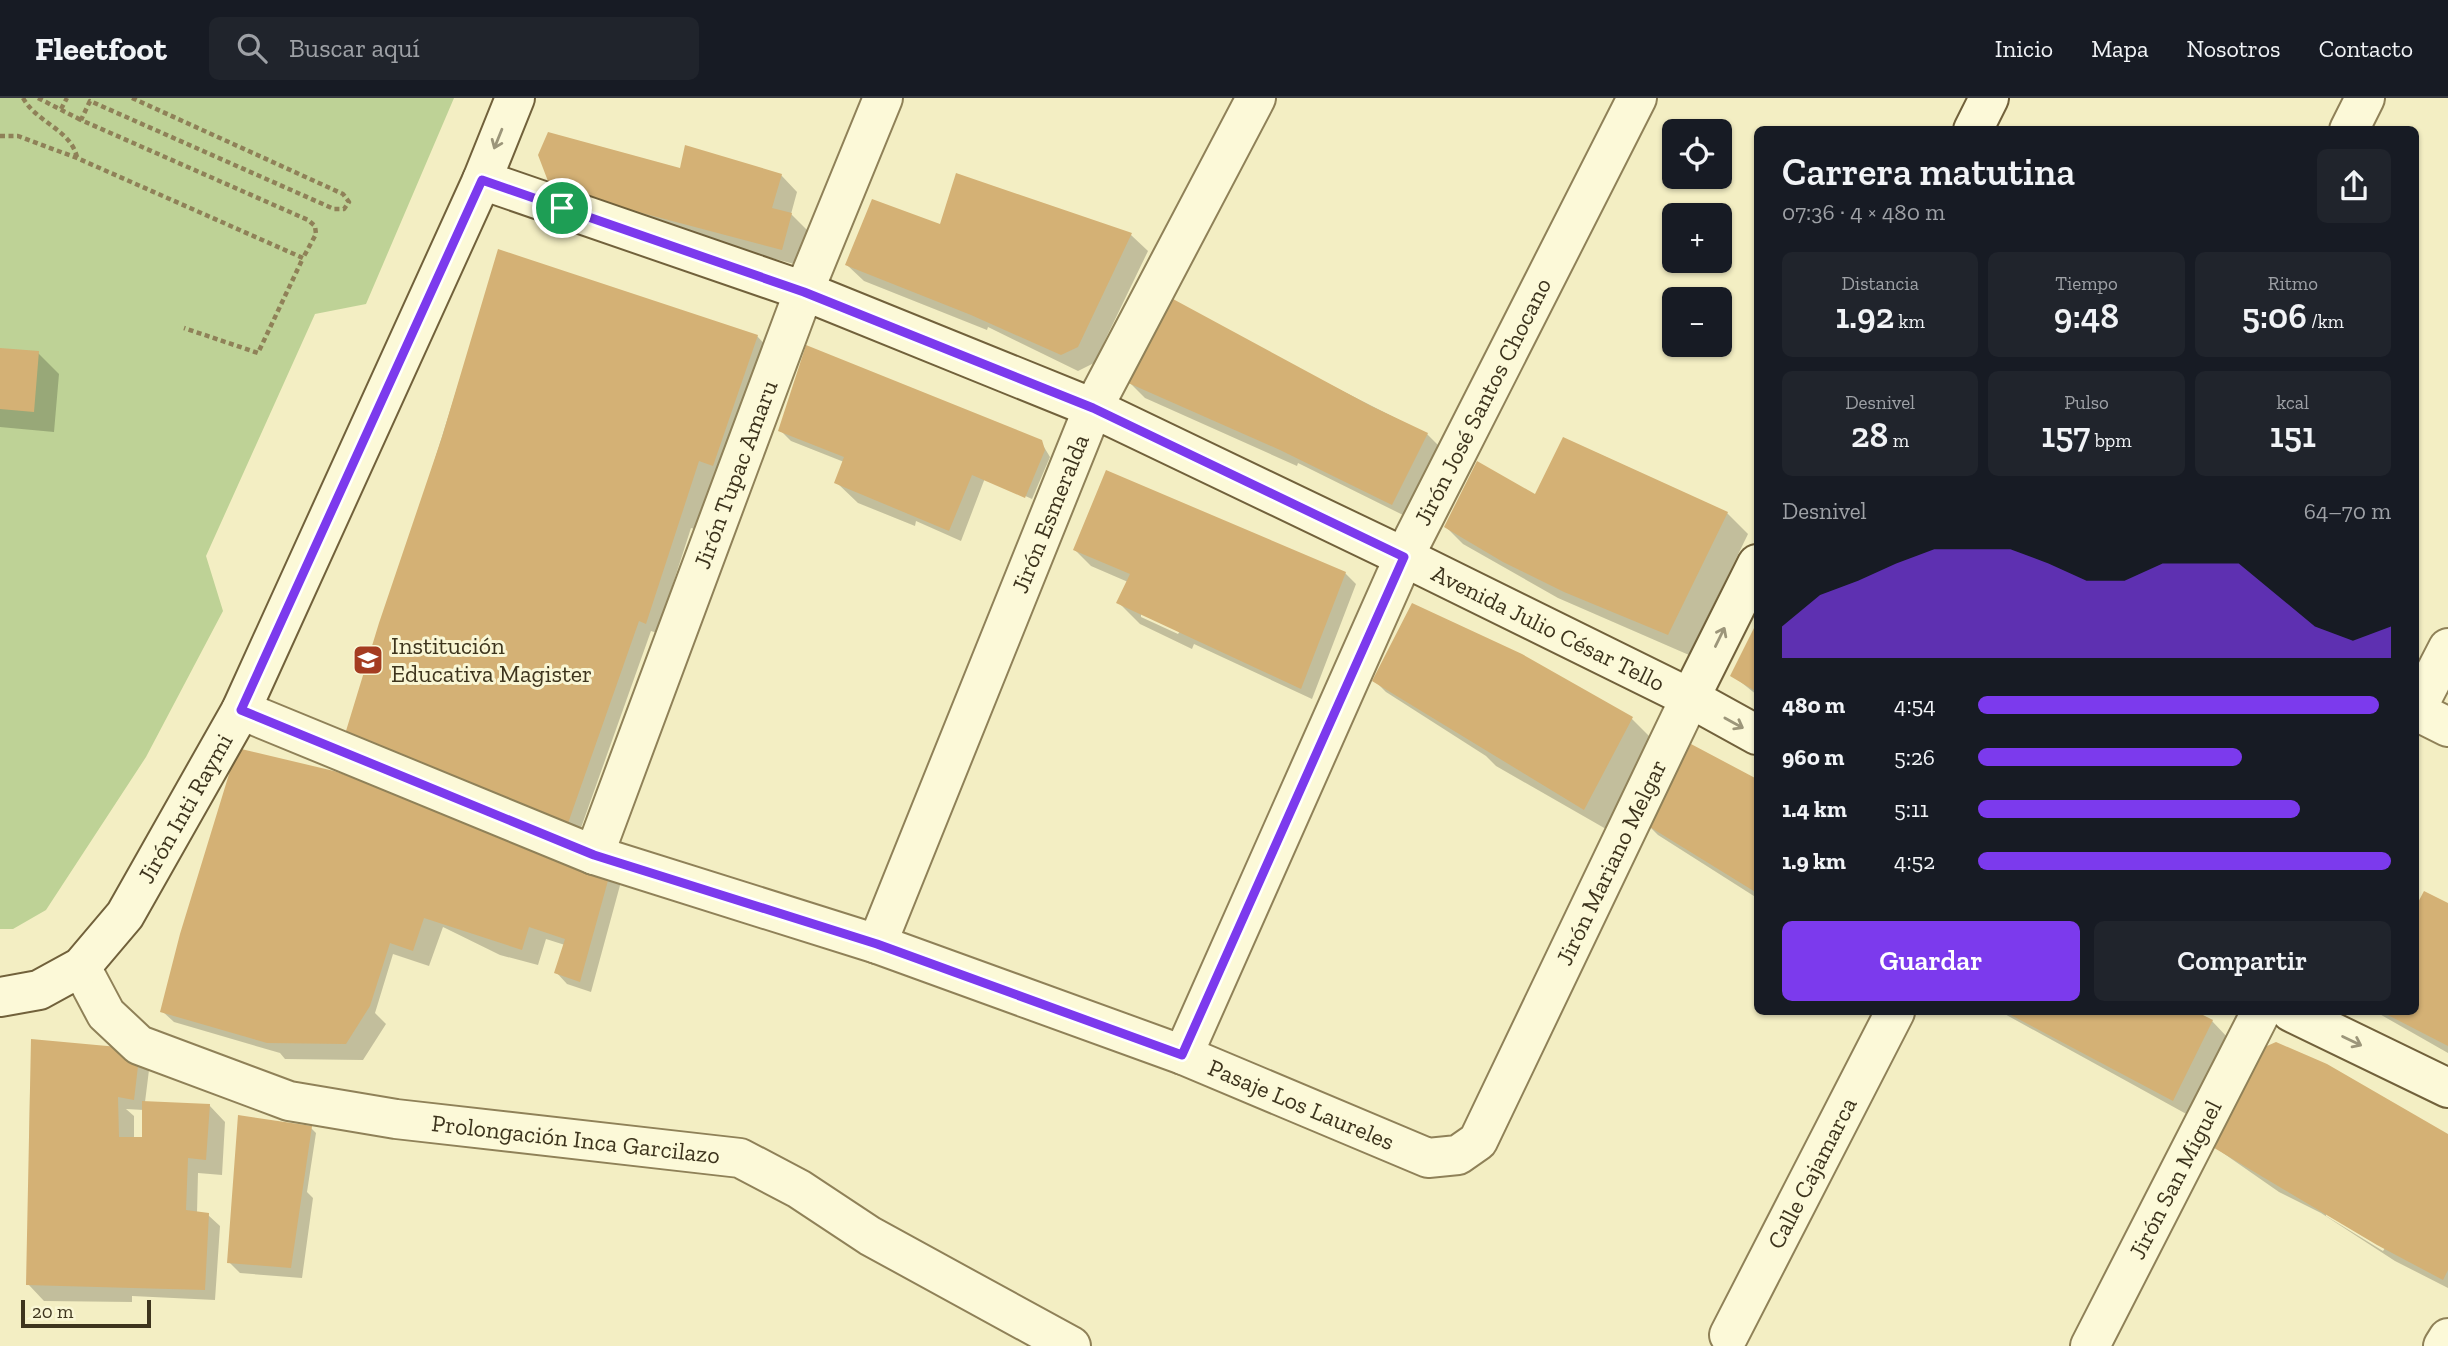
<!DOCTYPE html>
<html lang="es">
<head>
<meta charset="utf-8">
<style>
  :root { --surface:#171b24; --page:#20242c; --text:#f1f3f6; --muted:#9ea1a6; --line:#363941; --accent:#7c3aed }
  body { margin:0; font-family:"Zilla Slab",serif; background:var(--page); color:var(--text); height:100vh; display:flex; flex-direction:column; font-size:26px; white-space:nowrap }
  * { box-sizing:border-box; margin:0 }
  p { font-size:23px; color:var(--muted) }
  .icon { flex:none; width:38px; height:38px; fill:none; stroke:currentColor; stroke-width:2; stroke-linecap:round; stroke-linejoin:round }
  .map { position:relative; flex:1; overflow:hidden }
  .sheet { position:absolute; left:1754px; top:28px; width:665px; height:889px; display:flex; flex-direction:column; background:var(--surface); border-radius:10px; box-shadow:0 2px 5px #0004 }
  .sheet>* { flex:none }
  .controls { position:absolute; left:1662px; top:21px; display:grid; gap:14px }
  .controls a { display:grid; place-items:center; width:70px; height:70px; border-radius:10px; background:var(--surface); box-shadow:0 2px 5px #0004; font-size:35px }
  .scale { position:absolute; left:21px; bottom:18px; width:130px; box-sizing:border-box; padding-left:7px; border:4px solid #3d341d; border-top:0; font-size:19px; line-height:24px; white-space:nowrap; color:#3d341d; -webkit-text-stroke:5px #f9f6d4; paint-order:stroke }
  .pin { position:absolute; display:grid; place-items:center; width:60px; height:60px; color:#fff; margin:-30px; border:4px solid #fff; border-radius:50%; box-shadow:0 2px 7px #0007 }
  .round { display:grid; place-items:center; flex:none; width:74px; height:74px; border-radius:10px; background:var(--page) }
  .head { display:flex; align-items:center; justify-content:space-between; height:119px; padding:0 28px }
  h1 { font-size:38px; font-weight:600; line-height:52px }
  .figures { display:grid; grid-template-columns:repeat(3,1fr); gap:10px; height:119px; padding:7px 28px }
  .figures div { display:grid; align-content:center; border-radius:10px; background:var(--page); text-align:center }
  .figures b { font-size:35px; font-weight:600 }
  .figures small { font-size:19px; font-weight:400 }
  .figures p { font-size:19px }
  .chart { height:196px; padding:14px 28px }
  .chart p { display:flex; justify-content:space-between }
  .chart svg { width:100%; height:126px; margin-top:7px; fill:var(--accent); opacity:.7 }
  .button { display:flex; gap:14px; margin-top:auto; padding:14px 28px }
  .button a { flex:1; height:80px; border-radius:10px; background:var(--accent); color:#fff; font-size:28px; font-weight:600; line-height:80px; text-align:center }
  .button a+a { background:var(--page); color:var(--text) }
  ul { padding:0 28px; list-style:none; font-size:23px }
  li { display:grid; grid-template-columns:112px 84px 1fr; align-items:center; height:52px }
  li i { height:18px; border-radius:9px; background:var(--accent) }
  header { display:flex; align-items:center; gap:42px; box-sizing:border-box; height:98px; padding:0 35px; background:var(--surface); border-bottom:2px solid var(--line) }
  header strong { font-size:33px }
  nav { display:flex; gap:38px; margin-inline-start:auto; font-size:24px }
  .search { width:490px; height:63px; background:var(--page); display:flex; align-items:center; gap:18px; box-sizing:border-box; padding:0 24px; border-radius:10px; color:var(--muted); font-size:26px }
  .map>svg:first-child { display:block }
  .green { fill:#bed296 }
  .shadow { fill:#0003; fill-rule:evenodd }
  .building { fill:#d4b175 }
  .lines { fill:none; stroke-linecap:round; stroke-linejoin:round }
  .street-casing { stroke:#8f8158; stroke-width:42 }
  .secondary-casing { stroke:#71613b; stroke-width:42 }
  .path { stroke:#8f8158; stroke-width:4.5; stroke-dasharray:5 3.5; stroke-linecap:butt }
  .street { stroke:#fcf9d8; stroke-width:38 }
  .secondary { stroke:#fcf9d8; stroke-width:38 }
  .oneway { stroke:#9c967a }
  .route-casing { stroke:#fff; stroke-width:14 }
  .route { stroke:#7c3aed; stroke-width:9 }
  .labels { text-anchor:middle; stroke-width:6; stroke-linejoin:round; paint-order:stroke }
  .street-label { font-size:24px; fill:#3d341d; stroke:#f9f6d4 }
  .poi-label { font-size:24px; fill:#3d341d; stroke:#f9f6d4; text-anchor:start }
</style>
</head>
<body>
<header>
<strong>Fleetfoot</strong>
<div class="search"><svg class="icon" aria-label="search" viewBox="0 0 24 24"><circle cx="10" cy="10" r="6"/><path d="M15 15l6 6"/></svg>Buscar aquí</div>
<nav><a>Inicio</a><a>Mapa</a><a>Nosotros</a><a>Contacto</a></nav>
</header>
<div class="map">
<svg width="2448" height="1248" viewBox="0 0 2448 1248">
  <rect width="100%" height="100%" fill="#f3eec3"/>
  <path class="green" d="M0 0H454L366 206 315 216 206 458 223 513 146 659 46 812 13 831H0Z"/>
  <path class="shadow" d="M681 72 781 77 797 94 791 116 808 133 798 167 696 140 581 118Z
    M957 77 1131 137 1148 153 1094 265 1078 273 988 229 987 232 864 183 847 167 941 128Z
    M500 153 757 238 773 255 698 432 691 430 657 535 651 533 577 741 404 460Z
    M0 252 38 255 59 276 54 334 0 329Z
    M1317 280 1427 336 1438 347 1403 417 1298 365 1297 368 1145 300 1129 284Z
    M780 332 1041 344 1050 359 1032 401 985 380 961 443 916 423 915 428 858 405 836 384 844 364 791 343Z
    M1597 355 1727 415 1748 436 1689 557 1558 500 1463 446 1446 429 1536 398Z
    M1075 452 1345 475 1356 486 1312 601 1194 546 1192 551 1140 526 1119 505 1128 484 1091 468ZM1141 515 1180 533 1178 536 1141 519Z
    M1757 528V597L1732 577Z
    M1375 583 1632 621 1653 642 1606 731 1496 668 1486 658 1386 594Z
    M1757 683V800L1658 737 1647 726Z
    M622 780 591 894 567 886 556 874 565 847 546 841 538 867 500 857 443 829 429 868 393 856 375 915 386 926 363 962 285 961 280 955 174 924 162 913 195 797Z
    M2448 807V955L2376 914H2415V813Z
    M2001 914H2193L2212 923 2228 940 2190 1018Z
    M150 964 145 1004 209 1007 225 1024 222 1077 198 1075 197 1115 208 1117 220 1128 215 1202 132 1198V1204L44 1203 28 1186 30 993ZM126 1011 144 1012 143 1041H134V1018Z
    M239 1019 311 1030 316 1035 307 1094 313 1100 302 1180 240 1175 229 1164Z
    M2448 1037V1190L2395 1163 2321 1115 2279 1094 2213 1048ZM2326 1113 2385 1150 2383 1153 2326 1118Z"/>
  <path class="building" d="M548 34 680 70 685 47 782 76 772 110 792 115 782 152 551 91 538 57Z
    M956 75 1132 135 1078 249 1061 257 971 217 845 167 872 101 940 126Z
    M498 151 758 237 713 368 699 363 646 526 639 523 566 731 342 646 379 525 442 339Z
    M1173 201 1371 308 1428 335 1392 407 1280 352 1126 284Z
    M806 247 1042 342 1045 352 1025 400 972 377 949 433 834 385 844 359 778 333Z
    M0 250 39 253 34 314 0 311Z
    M1563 339 1728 414 1668 537 1564 494 1503 464 1444 429 1477 363 1535 396Z
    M1106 372 1346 474 1301 591 1116 505 1130 476 1073 452Z
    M1412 505 1522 556 1633 619 1584 712 1372 583Z
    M1757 524V594L1730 578Z
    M1691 646 1757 681V795L1645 726Z
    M237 650 334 673 612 768 580 884 554 875 565 841 529 829 522 852 424 820 413 853 390 845 370 908 346 946 267 945 160 914 180 836Z
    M2424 793 2448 805V948L2382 914H2415V810Z
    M2005 914H2197L2213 922 2173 1003Z
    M31 941 140 951 134 1002 118 999 119 1039H142V1003L210 1006 206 1062 188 1060 186 1112 209 1115 205 1192 26 1187Z
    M2276 944 2327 966 2448 1036V1172L2443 1182 2377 1147 2211 1048 2260 951Z
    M238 1017 312 1028 291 1170 227 1165Z"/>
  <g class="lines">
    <g class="street-casing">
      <g id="street">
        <path d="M2349 32 2365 0"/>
        <path id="s1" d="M241 612 594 757 877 846 1183 957 1428 1060 1458 1057 1478 1043 1690 600"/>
        <path d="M2416 613 2448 629"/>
        <path d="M2415 614 2448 550"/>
        <path id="s2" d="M594 757 804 193 883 0"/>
        <path id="s3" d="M877 846 1093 310 1256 0"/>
        <path id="s4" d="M81 869 106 916 139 947 289 1003 396 1021 740 1060 799 1091 870 1138 1071 1248"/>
        <path id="s5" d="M1183 957 1404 459 1637 0"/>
        <path id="s6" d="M1729 1237 1895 914"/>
        <path id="s7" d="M2090 1248 2261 914"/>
        <path d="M2443 1248 2448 1240"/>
      </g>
    </g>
    <g class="secondary-casing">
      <g id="secondary">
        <path d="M1973 32 1989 0"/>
        <path id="s8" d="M482 82 804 193 1093 310 1404 459 1690 600 1757 637"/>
        <path d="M1690 600 1757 466"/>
        <path id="s9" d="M0 899 39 892 81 869 125 817 241 612 482 82 515 0"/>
        <path d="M2291 914 2448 990"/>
      </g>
    </g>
    <path class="path" d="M23 0C37 25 70 31 77 59
      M38 0 81 22
      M132 0 343 96 349 104 344 111H334L90 3 81 22 308 122 315 128 316 136 303 160
      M61 11 67 0
      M0 38H18L77 60 303 160 258 255 184 230"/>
    <use href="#street" class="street"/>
    <use href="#secondary" class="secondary"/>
  </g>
  <defs><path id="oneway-shaft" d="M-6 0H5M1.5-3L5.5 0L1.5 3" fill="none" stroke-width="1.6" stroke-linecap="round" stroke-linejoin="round" transform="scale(1.75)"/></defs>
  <g class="oneway">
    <use href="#oneway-shaft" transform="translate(498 41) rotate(112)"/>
    <use href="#oneway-shaft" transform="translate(1720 539) rotate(-64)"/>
    <use href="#oneway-shaft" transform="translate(1734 625) rotate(29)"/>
    <use href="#oneway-shaft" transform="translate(2352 943) rotate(26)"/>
  </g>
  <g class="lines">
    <g class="route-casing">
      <path id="route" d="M482 82 804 194 1093 310 1404 459 1182 957 877 846 594 757 241 612Z"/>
    </g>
    <use href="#route" class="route"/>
  </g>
  <defs>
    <g id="school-square" transform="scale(1.575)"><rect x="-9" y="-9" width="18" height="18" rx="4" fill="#a43c21" stroke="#f9f6d4"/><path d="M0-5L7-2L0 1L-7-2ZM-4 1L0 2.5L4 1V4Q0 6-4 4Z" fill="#fff"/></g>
  </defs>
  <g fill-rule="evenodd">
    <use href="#school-square" x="368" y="562"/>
  </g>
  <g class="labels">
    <g class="street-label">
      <text dy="8" stroke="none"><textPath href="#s5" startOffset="719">Jirón José Santos Chocano</textPath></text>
      <text dy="8" stroke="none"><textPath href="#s2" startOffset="406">Jirón Tupac Amaru</textPath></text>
      <text dy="8" stroke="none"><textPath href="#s3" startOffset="464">Jirón Esmeralda</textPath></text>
      <text dy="8" stroke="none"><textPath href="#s8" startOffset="1158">Avenida Julio César Tello</textPath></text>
      <text dy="8" stroke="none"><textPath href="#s9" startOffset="278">Jirón Inti Raymi</textPath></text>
      <text dy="8" stroke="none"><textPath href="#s1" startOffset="1633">Jirón Mariano Melgar</textPath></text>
      <text dy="8" stroke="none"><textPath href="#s1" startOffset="1132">Pasaje Los Laureles</textPath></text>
      <text dy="8" stroke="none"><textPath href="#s4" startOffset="548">Prolongación Inca Garcilazo</textPath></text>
      <text dy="8" stroke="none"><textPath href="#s6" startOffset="182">Calle Cajamarca</textPath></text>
      <text dy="8" stroke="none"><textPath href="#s7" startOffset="187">Jirón San Miguel</textPath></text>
    </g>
    <g class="poi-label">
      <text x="391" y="556">Institución<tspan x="391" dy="28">Educativa Magister</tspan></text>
    </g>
  </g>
</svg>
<div class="controls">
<a><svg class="icon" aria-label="locate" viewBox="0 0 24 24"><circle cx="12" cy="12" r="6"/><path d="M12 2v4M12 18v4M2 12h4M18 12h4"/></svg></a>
<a>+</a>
<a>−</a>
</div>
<div class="scale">20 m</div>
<div class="pin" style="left:562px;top:110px;background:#1e9e55"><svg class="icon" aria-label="arrive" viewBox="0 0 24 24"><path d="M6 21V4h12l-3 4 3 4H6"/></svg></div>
<section class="sheet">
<div class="head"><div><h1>Carrera matutina</h1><p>07:36 · 4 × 480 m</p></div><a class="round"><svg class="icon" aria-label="share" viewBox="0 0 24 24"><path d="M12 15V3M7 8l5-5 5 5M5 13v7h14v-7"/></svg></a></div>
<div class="figures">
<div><p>Distancia</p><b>1.92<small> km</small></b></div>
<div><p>Tiempo</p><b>9:48</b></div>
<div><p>Ritmo</p><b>5:06<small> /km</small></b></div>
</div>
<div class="figures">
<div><p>Desnivel</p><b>28<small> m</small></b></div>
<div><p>Pulso</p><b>157<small> bpm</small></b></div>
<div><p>kcal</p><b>151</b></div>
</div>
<div class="chart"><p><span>Desnivel</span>64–70 m</p>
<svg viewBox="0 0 160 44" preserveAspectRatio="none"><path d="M0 44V33L10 22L20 17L30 11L40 6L50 6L60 6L70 11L80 17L90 17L100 11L110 11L120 11L130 22L140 33L150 38L160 33V44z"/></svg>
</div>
<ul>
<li><b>480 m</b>4:54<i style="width:97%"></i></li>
<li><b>960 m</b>5:26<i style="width:64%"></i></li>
<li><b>1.4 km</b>5:11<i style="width:78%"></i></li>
<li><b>1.9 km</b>4:52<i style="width:100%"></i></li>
</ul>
<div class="button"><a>Guardar</a><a>Compartir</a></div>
</section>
</div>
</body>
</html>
